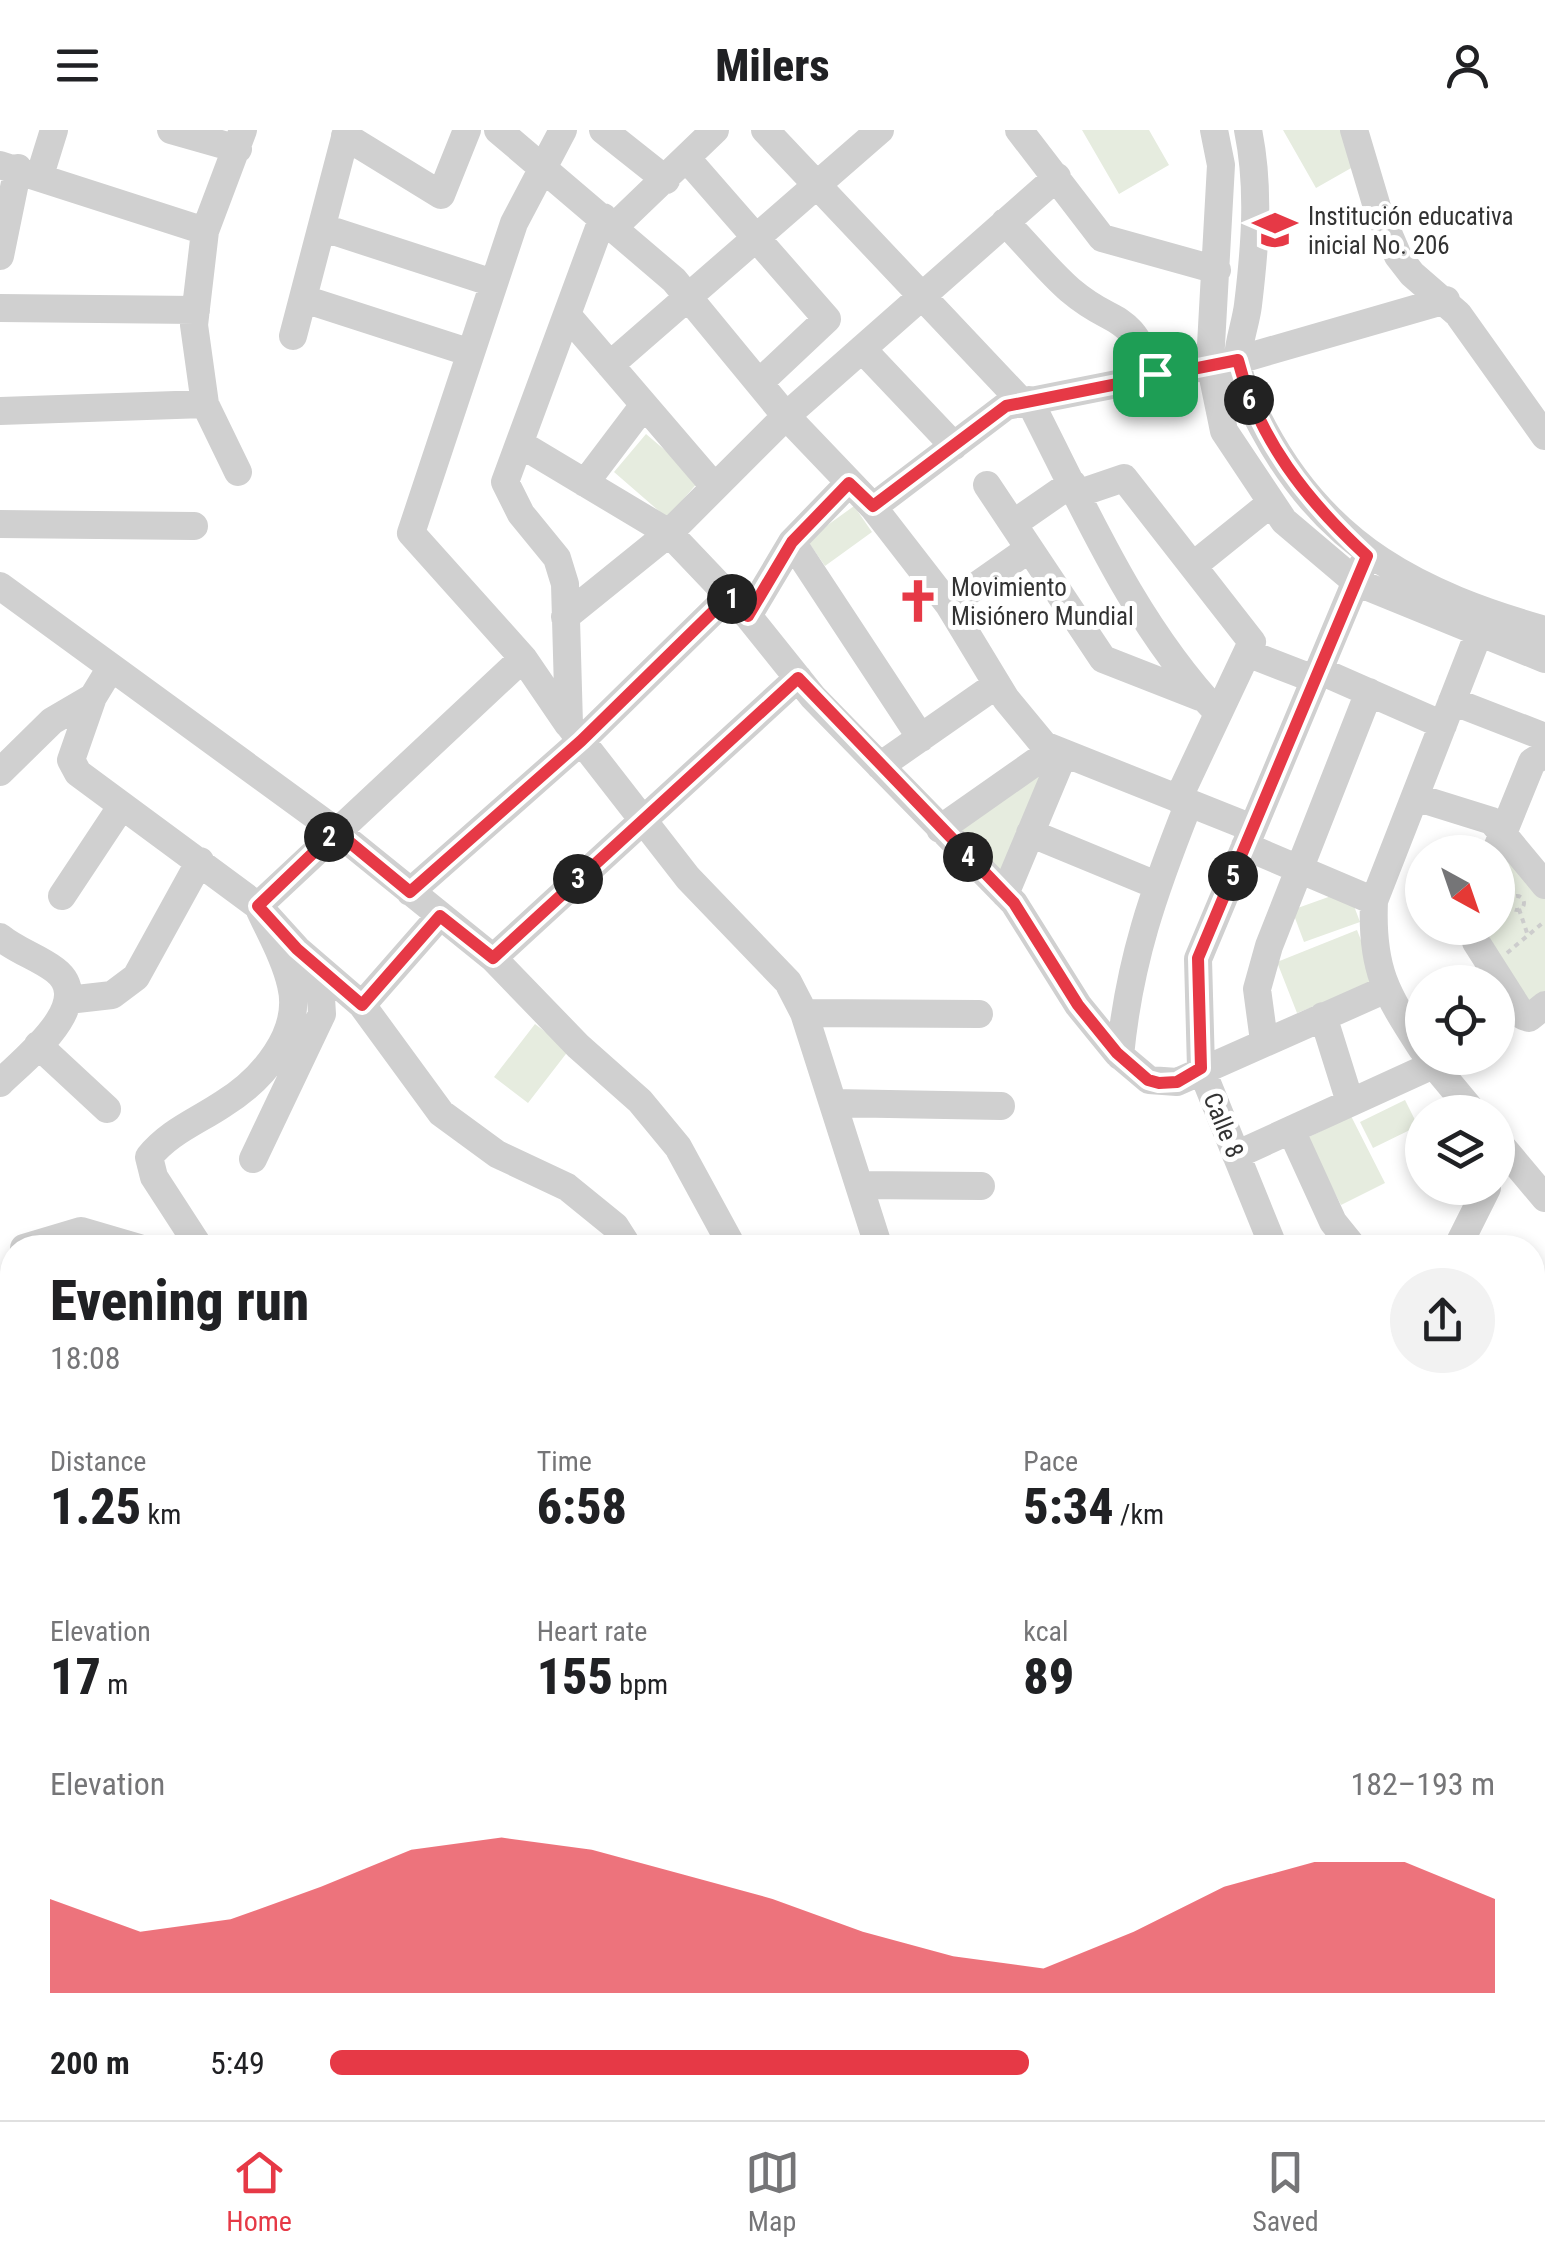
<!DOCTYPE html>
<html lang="en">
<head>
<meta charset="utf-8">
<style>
  :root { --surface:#fff; --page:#f2f2f2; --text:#202124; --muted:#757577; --line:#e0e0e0; --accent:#e63946 }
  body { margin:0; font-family:"Roboto Condensed",sans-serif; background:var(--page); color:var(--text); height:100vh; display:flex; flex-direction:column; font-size:38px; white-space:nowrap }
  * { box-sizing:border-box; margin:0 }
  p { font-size:32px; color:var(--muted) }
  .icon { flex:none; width:55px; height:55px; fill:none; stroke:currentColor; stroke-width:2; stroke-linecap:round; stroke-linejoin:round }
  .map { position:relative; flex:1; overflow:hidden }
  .drawer { position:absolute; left:0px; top:1105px; width:1545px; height:885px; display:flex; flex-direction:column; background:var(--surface); border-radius:40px 40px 0 0; box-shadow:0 5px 15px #0003 }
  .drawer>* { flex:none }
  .needle { width:65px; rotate:140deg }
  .tools { position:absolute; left:1405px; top:705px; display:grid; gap:20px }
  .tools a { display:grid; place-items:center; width:110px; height:110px; border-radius:50%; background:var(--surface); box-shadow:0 5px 15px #0003; font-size:50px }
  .pin { position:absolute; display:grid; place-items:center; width:85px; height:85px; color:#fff; margin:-42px; border-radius:20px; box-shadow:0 5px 15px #0006 }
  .km { position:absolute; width:50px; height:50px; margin:-25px; border-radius:50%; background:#222; color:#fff; font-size:28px; line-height:50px; text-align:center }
  .round { display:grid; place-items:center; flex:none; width:105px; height:105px; border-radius:52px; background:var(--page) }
  .summary { display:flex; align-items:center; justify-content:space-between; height:170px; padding:0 50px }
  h1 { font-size:55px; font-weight:800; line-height:75px }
  .stats { display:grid; grid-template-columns:repeat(3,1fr); gap:15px; height:170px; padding:10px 50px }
  .stats div { display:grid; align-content:center }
  .stats b { font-size:50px; font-weight:800 }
  .stats small { font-size:28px; font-weight:400 }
  .stats p { font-size:28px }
  .chart { height:280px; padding:20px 50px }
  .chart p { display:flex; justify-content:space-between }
  .chart svg { width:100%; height:180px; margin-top:10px; fill:var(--accent); opacity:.7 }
  ul { padding:0 50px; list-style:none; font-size:32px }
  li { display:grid; grid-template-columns:160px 120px 1fr; align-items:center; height:75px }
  li i { height:25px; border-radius:12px; background:var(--accent) }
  header { display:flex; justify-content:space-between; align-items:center; height:130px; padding:0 50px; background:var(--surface); font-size:45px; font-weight:800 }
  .dock { display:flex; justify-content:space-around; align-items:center; height:140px; border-top:2px solid var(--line); background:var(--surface); font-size:28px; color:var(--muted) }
  .dock a { display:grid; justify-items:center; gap:5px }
  .dock .on { color:var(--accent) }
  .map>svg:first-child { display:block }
  .green { fill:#e6ecdf }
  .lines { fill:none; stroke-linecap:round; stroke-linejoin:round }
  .path { stroke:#cdcdcd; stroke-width:4; stroke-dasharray:5 5; stroke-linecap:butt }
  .minor { stroke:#d0d0d0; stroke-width:28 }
  .route-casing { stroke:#fff; stroke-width:20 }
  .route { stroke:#e63946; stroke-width:12 }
  .labels { text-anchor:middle; stroke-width:10; stroke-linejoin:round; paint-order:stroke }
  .poi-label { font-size:25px; fill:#333; stroke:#fff; text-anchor:start }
  .street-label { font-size:25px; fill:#333; stroke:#fff }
</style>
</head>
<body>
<header><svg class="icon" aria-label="menu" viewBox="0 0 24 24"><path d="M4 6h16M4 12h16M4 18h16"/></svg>Milers<svg class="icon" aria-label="person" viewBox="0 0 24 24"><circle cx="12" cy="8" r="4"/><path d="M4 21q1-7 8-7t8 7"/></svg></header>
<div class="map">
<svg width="1545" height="1990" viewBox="0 0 1545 1990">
  <rect width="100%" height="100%" fill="#fff"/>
  <path class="green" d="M1082 0H1149L1169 35 1119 64Z
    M1283 0H1341L1360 33 1316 58Z
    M646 304 700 350 667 388 614 342Z
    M854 376 872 402 825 436 807 410Z
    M1046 638 1003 744 956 706 958 694Z
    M1503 724 1545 763V868L1533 879 1479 798H1498V734Z
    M1348 760 1360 792 1304 812 1292 780Z
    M1357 800 1377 851 1297 883 1277 832Z
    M535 894 569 920 528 973 494 947Z
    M1405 970 1418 996 1373 1018 1360 992Z
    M1351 986 1385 1053 1341 1075 1307 1008Z"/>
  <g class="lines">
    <path class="path" d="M1498 766 1512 769
      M1510 773a7 7 0 1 1 14 0a7 7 0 1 1-14 0Z
      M1519 779 1527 803
      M1507 823 1545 791"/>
    <path class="minor" d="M171 0 238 19
      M498 0 674 150 786 286 873 377 949 475 1006 569 1044 615 1252 698
      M563 0 514 93 411 403 523 528 568 594
      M603 0 666 50
      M765 0 1022 272
      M1019 0 1102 108 1217 140
      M1214 0 1221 35 1210 233 1224 301 1284 391 1356 452 1545 529
      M1248 0C1260 58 1255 117 1248 175 1246 192 1239 210 1238 227 1237 251 1252 277 1263 298 1327 418 1419 464 1545 500
      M1354 0 1377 77 1398 126 1412 144 1458 184 1545 306
      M345 6 441 65 467 0
      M688 30 827 189 759 253
      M0 35 205 101
      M40 45 54 0
      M603 87 505 352 521 384 557 428 565 454 569 595 688 748 788 852 804 883 879 1118
      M1005 92C1027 114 1047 140 1070 160 1117 200 1125 175 1155 245
      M614 97 715 0
      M324 98 493 153
      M0 126 18 38
      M304 169 468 222
      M0 178 196 180
      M568 186 713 355
      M293 206 347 0
      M862 219 954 316
      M610 235 880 0
      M1029 270C1085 379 1133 493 1218 583
      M0 281 205 274
      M522 315 669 403 748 486 813 567 1014 773 1078 875 1117 923 1149 950 1177 952 1384 860
      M238 342 205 274 194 195 205 101 243 0
      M585 353 644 275
      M987 355 1103 529 1200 567
      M1077 364 1124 348 1252 512 1178 669
      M873 377 1006 276 1238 230 1446 170
      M0 394 194 396
      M1013 394 1072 353
      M792 412 921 608
      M1194 435 1271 373
      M0 456 336 701 493 828 578 916 640 971 678 1017 733 1118
      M949 475 1029 419
      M748 486 792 412 849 353
      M565 487 669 403 786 286 1057 47
      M1247 523 1314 549
      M110 539 93 567 71 630 78 643 258 776 297 819 362 875 441 983 497 1024 567 1057 615 1096 629 1118
      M1318 540 1443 595
      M1452 571 1545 607
      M880 636 996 555
      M0 642 52 591 93 567
      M1415 667 1492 691 1545 755
      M940 699 1054 619
      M1030 703 1156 755
      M1245 716 1374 771
      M1497 718 1532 632 1545 624
      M410 762 581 611 729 466
      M1005 764 1064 623
      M62 766 121 677
      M1474 798 1476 812 1523 886 1529 888 1545 875
      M0 807C17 821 38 827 55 840 98 873 23 930 0 953
      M493 828 798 548
      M68 870 112 865 136 847 200 731
      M362 875 440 786
      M804 883 979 884
      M1323 886 1350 972
      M1264 911 1257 859 1269 816 1369 562
      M38 915 107 979
      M1422 919C1386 863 1371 840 1374 771L1478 505
      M1120 926C1129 831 1154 761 1189 673
      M1428 928 1473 982
      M833 973 1001 976
      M1291 1000 1333 1092 1354 1118
      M1498 1012 1545 1068
      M1236 1025 1433 935
      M253 1029 322 884 321 868 302 829
      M859 1055 981 1056
      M24 1118 81 1101 139 1118
      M200 1118 154 1047 149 1027C169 1002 196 992 223 974 262 950 303 903 291 855 285 828 269 801 258 776L523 528
      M1274 1118 1201 938 1198 829 1367 425
      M1457 1118 1487 1058
      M1532 1251 1545 1261
      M0 1381 12 1388
      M0 1491 12 1489
      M0 1648 12 1652
      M0 1745 12 1748
      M0 1830 12 1833
      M230 1978 231 1990
      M454 1978 461 1990
      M639 1978 648 1990
      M693 1978 697 1990
      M1350 1978 1360 1990
      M8 1990V1952
      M127 1990 128 1978
      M743 1990 750 1978"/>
  </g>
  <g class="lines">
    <g class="route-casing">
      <path id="route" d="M1238 230C1258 309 1307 371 1367 426L1198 828 1201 938 1177 952 1159 953 1148 950 1117 923 1078 875 1014 773 798 548 493 828 440 786 362 875 297 819 258 776 336 701 410 762 581 611 729 466 748 486 792 412 849 353 873 376 1006 276Z"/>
    </g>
    <use href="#route" class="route"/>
  </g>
  <defs>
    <g id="school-bare" transform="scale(3.45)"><path d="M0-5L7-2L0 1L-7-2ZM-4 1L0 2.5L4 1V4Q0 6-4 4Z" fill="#e63946" stroke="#fff" stroke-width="2.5" paint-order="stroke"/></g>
    <g id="church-bare" transform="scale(3.45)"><path d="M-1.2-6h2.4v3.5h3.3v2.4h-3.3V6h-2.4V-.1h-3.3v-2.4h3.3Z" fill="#e63946" stroke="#fff" stroke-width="2.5" paint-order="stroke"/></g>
  </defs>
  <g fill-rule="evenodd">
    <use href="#school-bare" x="1275" y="100"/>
    <use href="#church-bare" x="918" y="471"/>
  </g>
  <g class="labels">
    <g class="poi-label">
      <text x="1308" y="95">Institución educativa<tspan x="1308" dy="29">inicial No. 206</tspan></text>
      <text x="951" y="466">Movimiento<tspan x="951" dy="29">Misiónero Mundial</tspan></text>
    </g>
    <g class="street-label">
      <text transform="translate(1224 995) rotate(68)" y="9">Calle 8</text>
    </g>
  </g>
</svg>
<div class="tools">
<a><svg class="needle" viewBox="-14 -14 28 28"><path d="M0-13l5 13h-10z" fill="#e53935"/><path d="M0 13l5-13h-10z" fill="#757577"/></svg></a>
<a><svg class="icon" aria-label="locate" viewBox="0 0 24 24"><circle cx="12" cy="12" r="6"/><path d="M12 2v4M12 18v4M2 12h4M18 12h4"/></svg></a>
<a><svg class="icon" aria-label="layers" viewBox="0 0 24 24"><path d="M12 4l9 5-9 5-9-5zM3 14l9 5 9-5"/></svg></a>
</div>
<div class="pin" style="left:1155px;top:244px;background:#1e9e55"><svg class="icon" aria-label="arrive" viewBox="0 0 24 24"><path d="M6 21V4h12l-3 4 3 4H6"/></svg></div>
<b class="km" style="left:732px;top:469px">1</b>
<b class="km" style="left:329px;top:707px">2</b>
<b class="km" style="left:578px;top:749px">3</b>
<b class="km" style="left:968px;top:727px">4</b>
<b class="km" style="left:1233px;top:746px">5</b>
<b class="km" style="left:1249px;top:270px">6</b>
<section class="drawer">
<div class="summary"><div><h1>Evening run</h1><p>18:08</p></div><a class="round"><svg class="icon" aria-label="share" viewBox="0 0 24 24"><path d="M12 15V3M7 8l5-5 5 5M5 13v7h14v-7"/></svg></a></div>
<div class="stats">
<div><p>Distance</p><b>1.25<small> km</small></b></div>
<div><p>Time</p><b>6:58</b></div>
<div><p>Pace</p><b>5:34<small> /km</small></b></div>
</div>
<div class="stats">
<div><p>Elevation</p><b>17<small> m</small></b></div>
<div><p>Heart rate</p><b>155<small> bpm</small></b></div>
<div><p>kcal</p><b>89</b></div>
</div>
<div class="chart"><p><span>Elevation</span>182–193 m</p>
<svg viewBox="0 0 160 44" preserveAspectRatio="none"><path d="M0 44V21L10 29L20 26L30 18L40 9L50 6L60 9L70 15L80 21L90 29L100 35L110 38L120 29L130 18L140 12L150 12L160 21V44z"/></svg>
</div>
<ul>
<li><b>200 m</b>5:49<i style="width:60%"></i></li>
</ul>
</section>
</div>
<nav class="dock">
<a class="on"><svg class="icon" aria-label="home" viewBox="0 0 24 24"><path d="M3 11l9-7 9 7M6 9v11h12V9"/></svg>Home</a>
<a><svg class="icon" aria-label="map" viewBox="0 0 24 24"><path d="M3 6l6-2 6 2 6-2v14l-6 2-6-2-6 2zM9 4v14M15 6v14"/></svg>Map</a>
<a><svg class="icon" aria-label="saved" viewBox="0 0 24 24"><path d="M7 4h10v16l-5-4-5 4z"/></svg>Saved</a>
</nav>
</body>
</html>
